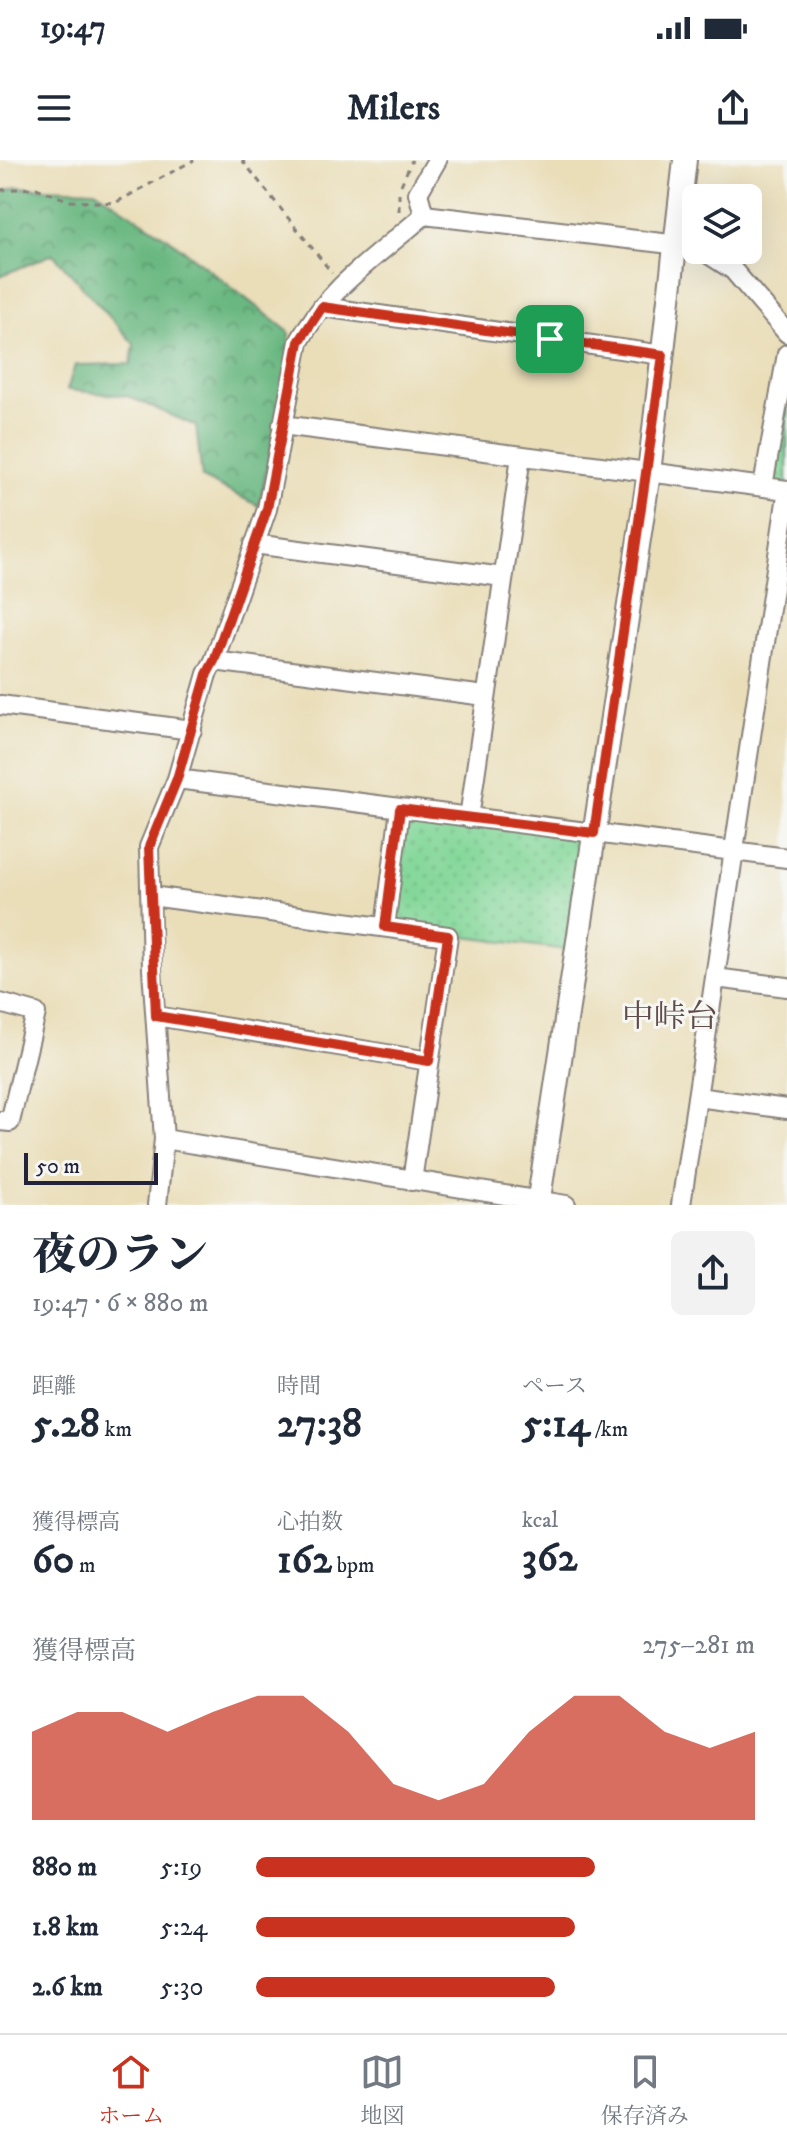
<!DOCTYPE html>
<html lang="ja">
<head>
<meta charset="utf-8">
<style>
  :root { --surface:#fff; --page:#f2f2f3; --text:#1f2937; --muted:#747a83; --line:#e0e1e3; --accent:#c8321e }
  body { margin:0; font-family:"IM FELL DW Pica","Noto Serif JP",serif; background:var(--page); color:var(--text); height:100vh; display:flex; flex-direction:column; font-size:30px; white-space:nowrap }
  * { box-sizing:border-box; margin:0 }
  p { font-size:26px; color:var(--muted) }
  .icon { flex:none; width:44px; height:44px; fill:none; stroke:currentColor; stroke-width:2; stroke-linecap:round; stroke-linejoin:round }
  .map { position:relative; height:1045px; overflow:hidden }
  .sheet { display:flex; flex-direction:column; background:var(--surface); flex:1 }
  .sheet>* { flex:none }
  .fabs { position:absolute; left:682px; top:24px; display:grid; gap:16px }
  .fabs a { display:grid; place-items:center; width:80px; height:80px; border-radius:12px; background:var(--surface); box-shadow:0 8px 32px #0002; font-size:40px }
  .scale { position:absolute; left:24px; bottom:20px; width:134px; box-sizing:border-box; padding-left:8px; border:4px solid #22223b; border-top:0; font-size:22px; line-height:28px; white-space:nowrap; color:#22223b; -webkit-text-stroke:6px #f6f6f2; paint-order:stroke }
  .pin { position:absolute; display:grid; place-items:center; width:68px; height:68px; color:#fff; margin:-34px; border-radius:16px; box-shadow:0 4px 12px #0006 }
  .round { display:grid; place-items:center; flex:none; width:84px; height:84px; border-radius:12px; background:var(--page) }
  .headline { display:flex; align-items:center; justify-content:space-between; height:136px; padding:0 32px }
  h1 { font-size:44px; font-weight:800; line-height:60px }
  .figures { display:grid; grid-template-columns:repeat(3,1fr); gap:12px; height:136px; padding:8px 32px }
  .figures div { display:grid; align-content:center }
  .figures b { font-size:40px; font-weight:800 }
  .figures small { font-size:22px; font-weight:400 }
  .figures p { font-size:22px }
  .chart { height:224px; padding:16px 32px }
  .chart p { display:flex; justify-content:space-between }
  .chart svg { width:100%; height:144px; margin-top:8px; fill:var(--accent); opacity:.7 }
  ul { padding:0 32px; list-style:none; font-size:26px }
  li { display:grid; grid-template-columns:128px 96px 1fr; align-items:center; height:60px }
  li i { height:20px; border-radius:10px; background:var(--accent) }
  .status { display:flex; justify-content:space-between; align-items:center; height:56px; padding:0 40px; background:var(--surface); direction:ltr }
  .status svg { height:22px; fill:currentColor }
  header { display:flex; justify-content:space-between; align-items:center; height:104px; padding:0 32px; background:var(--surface); font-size:36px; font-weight:800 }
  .dock { display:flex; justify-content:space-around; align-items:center; height:112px; border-top:2px solid var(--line); background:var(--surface); font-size:22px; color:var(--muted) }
  .dock a { display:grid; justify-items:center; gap:4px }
  .dock .active { color:var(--accent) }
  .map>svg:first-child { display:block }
  .forest { fill:url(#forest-crowns); stroke:#466d5e; stroke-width:2 }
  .park { fill:url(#park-dots); stroke:#527c6a; stroke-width:2 }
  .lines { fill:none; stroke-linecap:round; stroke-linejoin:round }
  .minor-casing { stroke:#86807a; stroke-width:22 }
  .tertiary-casing { stroke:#86807a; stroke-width:26 }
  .path { stroke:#86807a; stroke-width:3; stroke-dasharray:6 6; stroke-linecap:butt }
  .minor { stroke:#fff; stroke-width:18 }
  .tertiary { stroke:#fff; stroke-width:22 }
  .route-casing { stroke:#fff; stroke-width:16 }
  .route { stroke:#c8321e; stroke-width:10 }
  .labels { text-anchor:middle; stroke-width:6; stroke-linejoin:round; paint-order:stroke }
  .quarter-label { font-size:32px; fill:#604c49; stroke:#f6f6f2 }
</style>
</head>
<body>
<div class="status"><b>19:47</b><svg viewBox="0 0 49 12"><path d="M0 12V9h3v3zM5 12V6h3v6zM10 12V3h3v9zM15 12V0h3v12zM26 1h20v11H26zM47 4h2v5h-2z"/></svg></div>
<header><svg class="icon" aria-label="menu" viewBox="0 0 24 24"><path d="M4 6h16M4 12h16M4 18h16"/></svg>Milers<svg class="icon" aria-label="share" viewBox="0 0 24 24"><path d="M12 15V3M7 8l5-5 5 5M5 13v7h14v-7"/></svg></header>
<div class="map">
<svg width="787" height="1045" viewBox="0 0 787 1045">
  <defs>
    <pattern id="forest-crowns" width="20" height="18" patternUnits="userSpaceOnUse" patternTransform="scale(2)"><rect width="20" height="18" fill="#6ab881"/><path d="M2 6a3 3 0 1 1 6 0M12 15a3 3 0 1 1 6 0" fill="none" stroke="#57956b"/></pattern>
    <pattern id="park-dots" width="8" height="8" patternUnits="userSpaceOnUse" patternTransform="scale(2)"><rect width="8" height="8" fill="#83d799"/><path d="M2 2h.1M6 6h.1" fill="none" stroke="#71b885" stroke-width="1.8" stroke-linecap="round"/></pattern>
  </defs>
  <rect width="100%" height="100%" fill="#f6f6f2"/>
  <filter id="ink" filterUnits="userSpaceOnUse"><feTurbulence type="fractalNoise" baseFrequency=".0125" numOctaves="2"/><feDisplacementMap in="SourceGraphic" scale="16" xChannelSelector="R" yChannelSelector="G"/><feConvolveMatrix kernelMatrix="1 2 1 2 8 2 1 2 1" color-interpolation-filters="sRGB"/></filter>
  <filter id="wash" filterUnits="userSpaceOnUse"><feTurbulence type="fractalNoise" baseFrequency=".006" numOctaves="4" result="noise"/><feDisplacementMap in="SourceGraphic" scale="32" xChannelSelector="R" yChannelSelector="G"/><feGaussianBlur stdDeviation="1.8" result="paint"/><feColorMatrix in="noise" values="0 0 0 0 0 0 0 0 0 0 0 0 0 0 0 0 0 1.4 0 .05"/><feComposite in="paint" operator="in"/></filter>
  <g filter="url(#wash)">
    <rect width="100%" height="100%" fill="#eadeb9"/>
    <path class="forest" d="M16 27 95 30 171 80 289 172V208L259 346 202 318 196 266 127 236 67 230 75 205 131 204 134 184 53 94 0 116V33Z"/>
    <path class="park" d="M787 194V330L763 326Z
      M400 649 594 673 576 791 385 767Z"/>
  </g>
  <g filter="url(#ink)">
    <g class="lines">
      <g class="minor-casing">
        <path id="minor" d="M437 0 418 33 424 55 696 87
          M702 90 733 110 787 173
          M322 147 663 195
          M282 265 787 330
          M763 326 787 194
          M254 384 503 417
          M214 501 485 536
          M0 545 192 570
          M177 619 787 698
          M469 658 521 296
          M151 736 448 776 412 1021
          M385 767 400 649
          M715 818 787 827
          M0 843 36 853 10 962 0 961
          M156 856 429 901
          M697 937 787 949
          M164 979 566 1045
          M157 1045 164 979 152 809 149 687 177 619 207 514 214 501 267 349 299 182C328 127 379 95 424 55
          M681 1045 787 335"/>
      </g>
      <g class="tertiary-casing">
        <path id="tertiary" d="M538 1045 649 313 685 0"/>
      </g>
      <path class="path" d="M242 0 332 113
        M401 25 412 0
        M0 30 36 28 70 41 115 43 194 0
        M399 33V53"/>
      <use href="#minor" class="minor"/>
      <use href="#tertiary" class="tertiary"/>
    </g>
  </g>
  <g class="lines" filter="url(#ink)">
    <g class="route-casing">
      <path id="route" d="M322 147 663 195 594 673 400 649 385 767 448 776 429 901 156 856 149 687 177 619 207 514 214 501 267 349 299 182Z"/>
    </g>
    <use href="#route" class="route"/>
  </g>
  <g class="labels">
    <g class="quarter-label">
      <text x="670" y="867">中峠台</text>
    </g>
  </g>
</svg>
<div class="fabs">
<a><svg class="icon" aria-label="layers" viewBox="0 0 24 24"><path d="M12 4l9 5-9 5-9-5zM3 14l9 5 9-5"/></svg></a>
</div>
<div class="scale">50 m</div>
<div class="pin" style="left:550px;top:179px;background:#1e9e55"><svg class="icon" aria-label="arrive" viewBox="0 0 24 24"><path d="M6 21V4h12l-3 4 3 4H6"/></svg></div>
</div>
<section class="sheet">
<div class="headline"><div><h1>夜のラン</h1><p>19:47 · 6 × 880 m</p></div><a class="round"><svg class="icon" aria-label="share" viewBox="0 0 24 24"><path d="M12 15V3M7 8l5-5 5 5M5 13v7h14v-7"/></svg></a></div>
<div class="figures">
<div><p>距離</p><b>5.28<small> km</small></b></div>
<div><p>時間</p><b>27:38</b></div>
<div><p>ペース</p><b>5:14<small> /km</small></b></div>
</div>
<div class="figures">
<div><p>獲得標高</p><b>60<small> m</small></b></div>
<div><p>心拍数</p><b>162<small> bpm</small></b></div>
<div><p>kcal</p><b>362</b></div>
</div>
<div class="chart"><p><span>獲得標高</span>275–281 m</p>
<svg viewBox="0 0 160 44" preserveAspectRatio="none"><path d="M0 44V17L10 11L20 11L30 17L40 11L50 6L60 6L70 17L80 33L90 38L100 33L110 17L120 6L130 6L140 17L150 22L160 17V44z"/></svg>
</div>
<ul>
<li><b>880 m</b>5:19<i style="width:68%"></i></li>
<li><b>1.8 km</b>5:24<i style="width:64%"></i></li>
<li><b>2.6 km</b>5:30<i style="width:60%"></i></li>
</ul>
</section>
<nav class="dock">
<a class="active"><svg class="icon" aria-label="home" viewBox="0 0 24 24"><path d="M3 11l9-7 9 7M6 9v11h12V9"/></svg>ホーム</a>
<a><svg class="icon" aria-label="map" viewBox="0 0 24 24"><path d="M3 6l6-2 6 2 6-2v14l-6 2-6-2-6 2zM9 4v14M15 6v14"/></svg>地図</a>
<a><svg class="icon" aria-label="saved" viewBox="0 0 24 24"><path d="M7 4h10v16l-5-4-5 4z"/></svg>保存済み</a>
</nav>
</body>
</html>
